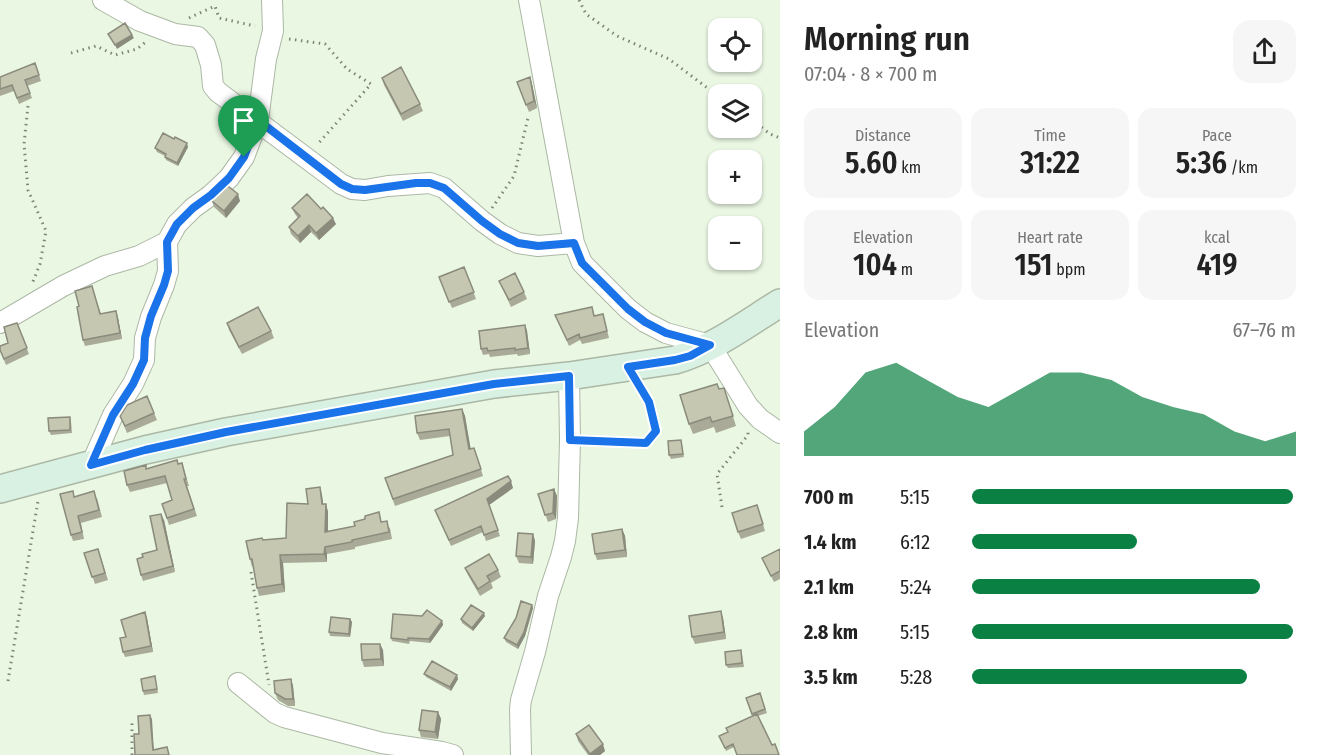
<!DOCTYPE html>
<html lang="en">
<head>
<meta charset="utf-8">
<style>
  :root { --surface:#fff; --page:#f6f6f6; --text:#222; --muted:#767676; --accent:#0b8043 }
  body { margin:0; font-family:"Fira Sans Condensed",sans-serif; background:var(--page); color:var(--text); height:100vh; display:flex; flex-direction:column; font-size:22px; white-space:nowrap }
  * { box-sizing:border-box; margin:0 }
  p { font-size:20px; color:var(--muted) }
  .icon { flex:none; width:33px; height:33px; fill:none; stroke:currentColor; stroke-width:2; stroke-linecap:round; stroke-linejoin:round }
  .map { position:relative; flex:1; overflow:hidden }
  .details { display:flex; flex-direction:column; background:var(--surface); width:540px }
  .details>* { flex:none }
  .buttons { position:absolute; left:708px; top:18px; display:grid; gap:12px }
  .buttons a { display:grid; place-items:center; width:54px; height:54px; border-radius:12px; background:var(--surface); box-shadow:0 2px 4px #0004; font-size:30px }
  .pin { position:absolute; display:grid; place-items:center; width:51px; height:51px; color:#fff; margin:-62px -26px; border-radius:50% 50% 50% 0; rotate:-45deg; box-shadow:0 0 6px #0007 }
  .pin .icon { rotate:45deg }
  .round { display:grid; place-items:center; flex:none; width:63px; height:63px; border-radius:18px; background:var(--page) }
  .overview { display:flex; align-items:center; justify-content:space-between; height:102px; padding:0 24px }
  h1 { font-size:33px; font-weight:600; line-height:45px }
  .figures { display:grid; grid-template-columns:repeat(3,1fr); gap:9px; height:102px; padding:6px 24px }
  .figures div { display:grid; align-content:center; border-radius:15px; background:var(--page); text-align:center }
  .figures b { font-size:30px; font-weight:600 }
  .figures small { font-size:16px; font-weight:400 }
  .figures p { font-size:16px }
  .chart { height:168px; padding:12px 24px }
  .chart p { display:flex; justify-content:space-between }
  .chart svg { width:100%; height:108px; margin-top:6px; fill:var(--accent); opacity:.7 }
  ul { padding:0 24px; list-style:none; font-size:20px }
  li { display:grid; grid-template-columns:96px 72px 1fr; align-items:center; height:45px }
  li i { height:15px; border-radius:8px; background:var(--accent) }
  main { display:flex; flex:1; min-height:0 }
  .map>svg:first-child { display:block }
  .lines { fill:none; stroke-linecap:round; stroke-linejoin:round }
  .street-casing { stroke:#acb8a5; stroke-width:22 }
  .secondary-casing { stroke:#acb8a5; stroke-width:30 }
  .path { stroke:#7d8578; stroke-width:3; stroke-dasharray:1.5 4.5; stroke-linecap:butt }
  .street { stroke:#fff; stroke-width:20 }
  .secondary { stroke:#d8f1e3; stroke-width:27 }
  .wall { fill:#a9ab98 }
  .shaded-wall { fill:#8a8b7c }
  .building { fill:#c5c7b1; stroke:#8a8b7c; stroke-width:1.5 }
  .route-casing { stroke:#fff; stroke-width:12 }
  .route { stroke:#1a73e8; stroke-width:8 }
</style>
</head>
<body>
<main>
<div class="map">
<svg width="780" height="755" viewBox="0 0 780 755">
  <rect width="100%" height="100%" fill="#eaf7e3"/>
  <g class="lines">
    <g class="street-casing">
      <path id="street" d="M103 0 140 21 175 34 198 37 205 45 211 65 213 86 218 92 341 184 352 189 365 190 388 186 430 183 444 188 482 221 500 234 518 243 538 246 574 243
        M529 0 574 243 582 263 628 309 645 322 666 333 710 345 748 406 760 419 780 433
        M0 323 63 286 105 266 139 256 167 242
        M91 465 113 415 133 384 144 360 145 338 151 317 164 285 168 271 167 242 177 224 193 208 211 195 229 178 244 157 258 120 266 59 273 31 272 0
        M238 683 275 713 284 717 382 743 442 752 453 755
        M521 755 520 709 521 700 535 652 548 596 561 557 565 541 568 518 570 440 569 376"/>
    </g>
    <g class="secondary-casing">
      <path id="secondary" d="M0 489 145 450 226 432 494 384 569 376 675 360C713 349 746 324 780 303"/>
    </g>
    <path class="path" d="M579 0 586 14 617 36 669 59 718 96
      M189 18 215 6 219 18 255 26
      M289 39 325 44 347 69 371 84 317 145
      M71 53 96 46 115 55 137 49 147 41
      M28 106 24 144 28 190 46 231 40 264 32 284
      M752 120 770 134 780 138
      M492 208 514 176 528 118
      M587 441 646 443 656 431 649 401 640 387
      M722 507 717 474 748 435V432
      M251 572 269 685
      M8 681 38 501
      M132 755V719"/>
    <use href="#street" class="street"/>
    <use href="#secondary" class="secondary"/>
  </g>
  <path class="wall" d="M35 63 41 81 27 86 32 98 19 104 14 91 0 96V77Z
    M530 77 532 84 537 108 529 112 517 82Z
    M382 78 420 104 423 111 403 121 384 85Z
    M188 147 178 166 166 160 165 156 157 152 155 148Z
    M212 201H240L226 218 214 207Z
    M292 208 336 224 319 240 311 232 300 243 291 234 289 227 298 218 295 214Z
    M464 267 476 299 452 308 439 277Z
    M499 281 524 292 527 299 511 307Z
    M92 286 101 314 116 311 118 318 122 339 85 346 83 340 79 306Z
    M603 314 609 338 582 344 580 340 569 346 555 315 595 316Z
    M17 323 29 354 6 365 0 350 8 343Z
    M227 323 271 331 274 338 242 354 229 330Z
    M525 325 527 331 530 354 518 356 517 354 490 357 489 354 483 355 481 349Z
    M724 388 736 426 716 433 714 427 693 434 689 424 719 389Z
    M147 396 157 420 127 433 120 416Z
    M462 409 465 416 470 449 474 448 483 476 395 506 385 478 453 455 450 436 420 440 417 433Z
    M70 417 71 421 72 433 51 435 49 431Z
    M681 440 684 457 671 459 669 455Z
    M182 463 189 486H187L197 516 169 525 162 504 172 500 167 483 130 492 127 485Z
    M513 488 489 505 500 536 486 541 483 532 451 546 435 510Z
    M554 489 557 496 556 519 548 522 538 494Z
    M322 495 323 504H326L328 512V531L382 522 390 528 392 539 355 547V549L327 554V562L283 563 285 592 259 596 257 588 253 566 252 567 250 559 263 540 286 538 308 504Z
    M75 496 97 498 102 517 81 523 84 539 73 541 71 535Z
    M757 505 765 531 741 539 738 532Z
    M164 520 175 572 143 581 141 575 143 557 157 550Z
    M622 529 625 536 627 557 597 560 595 554Z
    M533 534 535 541 533 564 519 563 516 556Z
    M98 549 108 580 95 584 84 553Z
    M780 549V579L774 582 762 558Z
    M465 568 498 570 501 577 491 583 493 588 480 596 468 575Z
    M532 605 533 608 525 636 518 649 506 642 504 638Z
    M485 616 473 631 462 623 461 619Z
    M147 618 153 652 125 657 123 652 126 637Z
    M723 618 726 639 695 644 692 637Z
    M350 619 352 622 350 637 330 636 329 632Z
    M442 621 443 625 430 643 410 641 409 644 392 641 391 638Z
    M380 644 383 650 384 666 364 667 362 660Z
    M742 654 744 667 728 668 726 665Z
    M424 674 458 679 451 691 426 677Z
    M155 676 158 693 144 695 143 691Z
    M291 679 293 686 295 706H288L278 700 275 693Z
    M760 693 767 713 758 716 772 745 779 755 734 747 726 751 719 736 727 732 752 716 746 698Z
    M438 712 441 719 438 739 421 737 419 730Z
    M576 734 605 751 600 755H588L578 741Z"/>
  <path class="shaded-wall" d="M132 35 134 38 117 49 115 45Z
    M530 77 532 84 537 108 534 101Z
    M187 143 188 147 178 166 177 163Z
    M238 194 240 201 226 218 224 211Z
    M333 218 336 224 319 240 316 233Z
    M309 225 311 232 300 243 298 236Z
    M116 311 118 318 122 339 120 333Z
    M525 325 527 331 530 354 528 348Z
    M462 409 465 416 472 456 469 449Z
    M511 481 513 488 489 505 500 536 487 499Z
    M320 487 322 495 324 512 322 504Z
    M554 489 557 496 556 519 553 513Z
    M326 504 328 512V539L325 532Z
    M161 514 164 520 175 572 173 566Z
    M622 529 625 536 627 557 625 550Z
    M533 534 535 541 533 564 531 557Z
    M325 547 327 554V562L324 554Z
    M280 555 283 563 285 592 282 584Z
    M532 605 533 608 525 636 518 649 517 645Z
    M721 611 723 618 726 639 724 632Z
    M145 612 147 618 153 652 151 646Z
    M484 613 485 616 473 631 472 628Z
    M350 619 352 622 350 637 349 634Z
    M442 621 443 625 430 643 429 639Z
    M380 644 383 650 384 666 381 659Z
    M457 675 458 679 451 691 450 687Z
    M291 679 293 686 295 706 293 699Z
    M438 712 441 719 438 739 435 732Z
    M150 715 152 719 154 753 153 750Z
    M603 744 605 751 600 755H590V754Z"/>
  <path class="building" d="M125 23 132 35 115 45 108 34Z
    M35 63 39 75 25 80 30 93 17 98 12 85 0 89V77Z
    M401 67 420 104 401 114 382 78Z
    M530 77 534 101 526 105 517 82Z
    M163 133 174 139 175 137 187 143 177 163 165 157 166 154 155 148Z
    M228 186 238 194 224 211 212 201Z
    M307 194 321 209 323 207 333 218 316 233 309 225 298 236 289 227 300 216 292 208Z
    M464 267 474 292 449 302 439 277Z
    M515 273 524 292 509 300 499 281Z
    M92 286 100 314 116 311 120 333 83 340 77 307 79 306 75 291Z
    M258 307 271 331 239 347 227 323Z
    M592 307 594 316 603 314 607 331 580 338 579 334 567 340 555 315Z
    M17 323 27 348 4 359 0 350V346L8 343 4 327Z
    M525 325 528 348 515 350V348L488 351 487 348 481 349 479 331Z
    M717 384 719 389 724 388 733 416 712 422 710 417 689 424 680 395Z
    M147 396 154 413 125 426 120 416 127 405Z
    M462 409 469 449 474 448 481 469 393 499 385 478 453 455 449 429 417 433 415 416Z
    M70 417V430L49 431 48 418Z
    M681 440 683 454 669 455 668 441Z
    M177 460 178 464 182 463 186 479H184L194 509 167 518 162 504 172 500 165 476 127 485 124 471 146 465V469Z
    M508 476 511 481 487 499 498 530 484 535 481 526 449 540 435 510Z
    M320 487 322 504H326L325 532 355 526 354 522 365 519V516L379 512 381 522 387 521 389 532 352 540V542L325 547 324 554 280 555 282 584 257 588 252 559H250L246 541 262 538 263 540 286 538 287 503 308 504 306 489Z
    M554 489 553 513 545 515 538 494Z
    M73 491 74 497 94 491 99 510 78 516 82 532 71 535 60 494Z
    M757 505 763 524 738 532 732 513Z
    M161 514 173 566 141 575 137 559 143 557 142 554 157 550 150 516Z
    M622 529 625 550 595 554 592 534Z
    M518 533 533 534 531 557 516 556Z
    M98 549 105 573 92 577 84 553Z
    M780 549V571L771 576 762 558Z
    M489 554 498 570 487 576 490 581 478 589 465 568Z
    M521 601 532 605 524 632 517 645 504 638 516 618Z
    M471 605 484 613 472 628 461 619Z
    M427 610 442 621 429 639 408 638V640L391 638 393 614 422 616Z
    M721 611 724 632 692 637 689 616Z
    M145 612 151 646 123 652 120 638 126 637 121 620Z
    M331 617 350 619 349 634 329 632Z
    M361 644H380L381 659 362 660Z
    M741 650 742 663 726 665 725 652Z
    M432 661 457 675 450 687 424 674Z
    M155 676 157 689 143 691 141 679Z
    M291 679 293 699H285L275 693 274 681Z
    M760 693 765 709 752 714 746 698Z
    M422 710 438 712 435 732 419 730Z
    M757 714 772 745 775 744 779 755H737L733 744 725 748 719 736 728 732 726 728Z
    M150 715 153 750 167 747 169 755H135L134 734H139L138 716Z
    M589 725 603 744 590 754 576 734Z"/>
  <g class="lines">
    <g class="route-casing">
      <path id="route" d="M258 120 341 184 352 189 365 190 416 183H430L444 188 482 221 500 234 518 243 538 246 574 243 582 263 628 309 645 322 666 333 710 345 690 356 675 360 628 367 649 402 656 431 646 443 570 440 569 376 494 384 226 432 145 450 91 465 113 415 133 384 144 360 145 338 151 316 164 285 168 271 167 242 177 224 193 208 211 195 229 178 244 157Z"/>
    </g>
    <use href="#route" class="route"/>
  </g>
</svg>
<div class="buttons">
<a><svg class="icon" aria-label="locate" viewBox="0 0 24 24"><circle cx="12" cy="12" r="6"/><path d="M12 2v4M12 18v4M2 12h4M18 12h4"/></svg></a>
<a><svg class="icon" aria-label="layers" viewBox="0 0 24 24"><path d="M12 4l9 5-9 5-9-5zM3 14l9 5 9-5"/></svg></a>
<a>+</a>
<a>−</a>
</div>
<div class="pin" style="left:244px;top:157px;background:#1e9e55"><svg class="icon" aria-label="arrive" viewBox="0 0 24 24"><path d="M6 21V4h12l-3 4 3 4H6"/></svg></div>
</div>
<section class="details">
<div class="overview"><div><h1>Morning run</h1><p>07:04 · 8 × 700 m</p></div><a class="round"><svg class="icon" aria-label="share" viewBox="0 0 24 24"><path d="M12 15V3M7 8l5-5 5 5M5 13v7h14v-7"/></svg></a></div>
<div class="figures">
<div><p>Distance</p><b>5.60<small> km</small></b></div>
<div><p>Time</p><b>31:22</b></div>
<div><p>Pace</p><b>5:36<small> /km</small></b></div>
</div>
<div class="figures">
<div><p>Elevation</p><b>104<small> m</small></b></div>
<div><p>Heart rate</p><b>151<small> bpm</small></b></div>
<div><p>kcal</p><b>419</b></div>
</div>
<div class="chart"><p><span>Elevation</span>67–76 m</p>
<svg viewBox="0 0 160 44" preserveAspectRatio="none"><path d="M0 44V34L10 24L20 10L30 6L40 13L50 20L60 24L70 17L80 10L90 10L100 13L110 20L120 24L130 27L140 34L150 38L160 34V44z"/></svg>
</div>
<ul>
<li><b>700 m</b>5:15<i style="width:99%"></i></li>
<li><b>1.4 km</b>6:12<i style="width:51%"></i></li>
<li><b>2.1 km</b>5:24<i style="width:89%"></i></li>
<li><b>2.8 km</b>5:15<i style="width:99%"></i></li>
<li><b>3.5 km</b>5:28<i style="width:85%"></i></li>
</ul>
</section>
</main>
</body>
</html>
